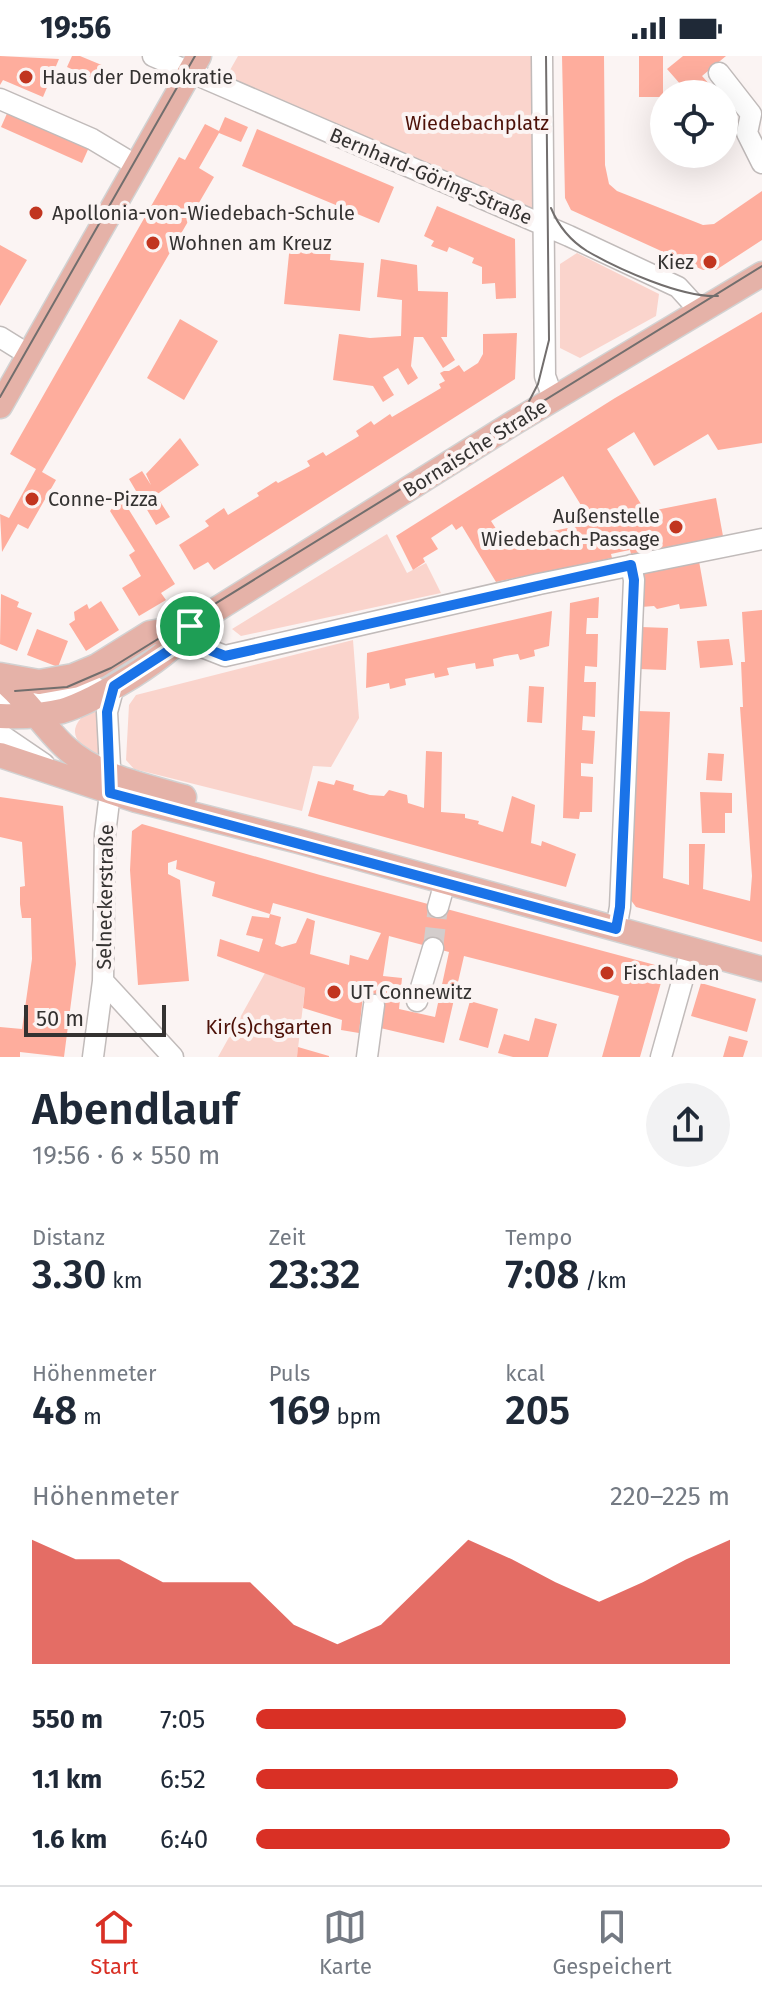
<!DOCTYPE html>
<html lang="de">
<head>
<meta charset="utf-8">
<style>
  :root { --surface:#fff; --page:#f2f2f3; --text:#1f2937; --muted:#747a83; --line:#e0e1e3; --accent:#d93025 }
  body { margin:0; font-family:"Fira Sans",sans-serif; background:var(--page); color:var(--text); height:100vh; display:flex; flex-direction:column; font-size:30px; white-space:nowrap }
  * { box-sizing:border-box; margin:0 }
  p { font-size:26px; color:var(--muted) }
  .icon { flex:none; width:44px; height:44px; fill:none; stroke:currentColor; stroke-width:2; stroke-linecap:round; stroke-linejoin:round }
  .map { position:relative; height:1001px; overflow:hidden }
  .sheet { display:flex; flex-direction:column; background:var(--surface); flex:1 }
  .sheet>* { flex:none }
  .controls { position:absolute; left:650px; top:24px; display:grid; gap:16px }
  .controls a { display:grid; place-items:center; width:88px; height:88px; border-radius:50%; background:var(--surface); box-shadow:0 8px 32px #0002; font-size:40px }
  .scale { position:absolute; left:24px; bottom:20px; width:142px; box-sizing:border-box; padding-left:8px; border:4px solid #343231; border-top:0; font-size:22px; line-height:28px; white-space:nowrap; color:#343231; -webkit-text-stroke:6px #fbf4f3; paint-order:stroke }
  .pin { position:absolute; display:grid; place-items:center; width:68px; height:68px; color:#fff; margin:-34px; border:4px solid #fff; border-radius:50%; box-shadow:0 2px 8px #0007 }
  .round { display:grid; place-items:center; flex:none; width:84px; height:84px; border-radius:42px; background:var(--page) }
  .overview { display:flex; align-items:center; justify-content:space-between; height:136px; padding:0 32px }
  h1 { font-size:44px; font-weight:600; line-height:60px }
  .metrics { display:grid; grid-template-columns:repeat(3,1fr); gap:12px; height:136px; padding:8px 32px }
  .metrics div { display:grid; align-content:center }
  .metrics b { font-size:40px; font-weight:600 }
  .metrics small { font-size:22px; font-weight:400 }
  .metrics p { font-size:22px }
  .chart { height:224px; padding:16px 32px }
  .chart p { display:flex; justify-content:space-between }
  .chart svg { width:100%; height:144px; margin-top:8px; fill:var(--accent); opacity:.7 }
  ul { padding:0 32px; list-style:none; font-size:26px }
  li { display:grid; grid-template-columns:128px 96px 1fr; align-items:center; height:60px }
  li i { height:20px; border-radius:10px; background:var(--accent) }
  .status { display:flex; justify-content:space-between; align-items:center; height:56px; padding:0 40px; background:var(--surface); direction:ltr }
  .status svg { height:22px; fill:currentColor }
  .menu { display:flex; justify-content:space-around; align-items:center; height:112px; border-top:2px solid var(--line); background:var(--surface); font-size:22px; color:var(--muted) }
  .menu a { display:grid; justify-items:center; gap:4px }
  .menu .current { color:var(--accent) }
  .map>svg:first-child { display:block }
  .green { fill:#fad4cc }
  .building { fill:#fead9d; fill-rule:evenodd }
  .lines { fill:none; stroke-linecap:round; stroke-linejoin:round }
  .minor-tunnel { stroke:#d3cdcc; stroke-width:20; stroke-dasharray:20 10; stroke-linecap:butt }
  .minor-casing { stroke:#c1bbba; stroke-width:23 }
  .major-casing { stroke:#d2d2d2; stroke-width:27 }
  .minor { stroke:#fff; stroke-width:20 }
  .major { stroke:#e5b2a8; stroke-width:24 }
  .tram { stroke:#726e6d; stroke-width:2 }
  .route-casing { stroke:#fff; stroke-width:16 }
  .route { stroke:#1a73e8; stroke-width:10 }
  .poi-dot { fill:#c1351f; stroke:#fbf4f3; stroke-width:3 }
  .labels { text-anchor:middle; stroke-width:8; stroke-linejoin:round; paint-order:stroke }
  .poi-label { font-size:20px; fill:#343231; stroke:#fbf4f3; text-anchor:start }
  .park-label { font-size:20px; fill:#4d1108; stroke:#fbf4f3 }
  .street-label { font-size:20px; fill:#343231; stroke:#fbf4f3 }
</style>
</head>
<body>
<div class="status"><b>19:56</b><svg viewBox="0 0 49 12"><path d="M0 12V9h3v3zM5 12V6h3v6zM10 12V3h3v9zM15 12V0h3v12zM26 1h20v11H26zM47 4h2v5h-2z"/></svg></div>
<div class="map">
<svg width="762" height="1001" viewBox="0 0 762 1001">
  <rect width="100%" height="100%" fill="#fbf4f3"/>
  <path class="green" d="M238 0H542L545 170 221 30Z
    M577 197 659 238 656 260 580 302 560 292V208Z
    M387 478 407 517 426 507 441 537 241 580 232 573Z
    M353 584 359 662 331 711 313 710 302 755 134 713 126 704 129 649 136 639Z
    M98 647 97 680 100 705C69 682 65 672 98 647Z
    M265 917 305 932 297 1001H218Z"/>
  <path class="building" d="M0 0 59 3 43 41 3 24 0 29Z
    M72 0H80L104 10 98 25 67 11Z
    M562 0H604L605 109 609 128 617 135 703 169 714 168 762 135V184L716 214H703L571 154 565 142Z
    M639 0H663V41H639Z
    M683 0H726L702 20 718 38H689L667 13Z
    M9 53 90 89 82 107 1 71Z
    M225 61 248 71 241 86 219 77 199 112 214 121 42 416 56 424 28 473 18 468 2 496 0 458 9 462 36 413 10 398 179 101 185 104 205 68 219 75Z
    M257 73 394 131 379 167 242 110Z
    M437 150 515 183 516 242 496 243 495 227 482 228V211L472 207 474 202 449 191 447 196 431 190 434 185 424 180Z
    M290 188 331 192 330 204 364 207 360 255 284 248Z
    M0 189 27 204 0 250Z
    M381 203 417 209 418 235 448 236 447 281H441L455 304 443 312 423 281H414L411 310 418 322 408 329 398 312 383 321 394 339 383 346 373 330 333 324 339 278 370 282 401 280 402 244 377 241Z
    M762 256V387L718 394 708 378 654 410 634 376 607 393 646 456 716 442 723 480 631 498 630 494 620 496 611 498 612 502 496 526 462 470 456 474 452 468 431 482 438 493 423 502 425 506 413 514 396 480 615 342ZM563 420 592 467 504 485 491 465Z
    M180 263 218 285 184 344 147 322Z
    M517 277 515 323 214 514 208 506 194 514 179 489 209 470 205 465 224 452 228 459 259 440 257 437 276 425 278 427 310 410 307 405 323 396 326 400 359 380 356 375 371 365 374 369 390 358 392 361 431 338 441 332 439 328 445 325 440 317 444 315H449L459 309 464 316 478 307 483 298V278Z
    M180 382 199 409 156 439 170 461 156 469 129 423 142 415 151 429 146 418Z
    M121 441 175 528 161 537 166 544 139 560 122 532 141 520 129 499 135 495 110 455Z
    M699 505 707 550 680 553 679 548 657 553 654 550 641 551 642 516Z
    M1 538 19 546 17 551 32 557 17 595 0 588Z
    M599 541 598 562H587L586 578H598L597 611 585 610 584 626H596L595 661 583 660 582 674 595 675 593 708 581 707V720L593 721 592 756H580L579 763 563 762 570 547Z
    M101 545 119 574 86 595 69 568 75 564 74 556 87 548 89 553Z
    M762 554V886L636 851 630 843 637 655 670 656 663 822 689 829V788H705L703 833 750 845 752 820 740 651H743L741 606H745L742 556Z
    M552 555 549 590 534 594 535 600 520 604 518 598 505 600 493 603 494 610 476 613 475 607 463 609 447 612 449 619 435 622 434 617 405 623 406 629 390 633 389 627 366 632 367 597Z
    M641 571 668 572 666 614 639 613Z
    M37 573 68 585 58 611 27 599Z
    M729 583 733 609 700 612 697 585Z
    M529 630 544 631 542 667 527 666Z
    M426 695 442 696 441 756 465 758V762L479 765 478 768 503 776 512 740 535 749 531 787 541 790 542 785 576 798 566 831 308 760 318 725 334 729 336 724 354 729 353 734 370 739 384 740 389 734 407 739 408 747 424 752Z
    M708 697 724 698 722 725 706 724Z
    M700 736 732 737V757H725V777H702Z
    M0 741 63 750 76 908 64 1001 20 996V1001H0V971L22 973 32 903 31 862H22L20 848V831L25 830 22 786 0 781Z
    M142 768 320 819 659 910 664 916 640 1001H602L619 940 464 900 444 987 376 971 380 941 363 939 359 977 341 974 342 964 303 952 305 932 217 900 220 883 259 896 263 883 246 879 252 860 269 862 270 858 281 861 275 888 282 891 296 887 307 862 315 865 310 898 349 909 350 899 368 904 381 877 273 847 270 858 212 840 215 826 176 813 177 804 168 807V818L180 824 189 925 138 929 130 814 132 775ZM389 880 449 896 435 961 399 953 402 922 383 920Z
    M701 927 756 943 747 976 691 960Z
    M470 945 498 953 488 992 459 984Z
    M535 962 557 968 548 1001H513L498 997 504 978 529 985Z
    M729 980 748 985 743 1001H723Z
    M298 991 329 1000V1001H297Z"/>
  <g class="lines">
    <path class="minor-tunnel" d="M433 892 438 851"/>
    <g class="minor-casing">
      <path id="minor" d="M153 0 569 180 678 231 699 254
        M542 0 545 320 553 342
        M719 17 751 58 747 77 762 107
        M0 43 92 83 137 110
        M0 281 29 299
        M190 570 202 591 225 600 539 528 762 483
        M0 642 52 643 94 630
        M0 678 44 708
        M438 851 445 826
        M616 873 620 851 634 524 631 509
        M103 925 173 1001
        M417 945 433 892
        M93 1001 103 925 105 778 111 729 107 656 114 630
        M367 1001 374 949
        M661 1001 691 894"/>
    </g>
    <g class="major-casing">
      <path id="major" d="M0 350 199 0
        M0 619 39 626 73 620 97 610 150 577 190 570 515 366 762 218
        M0 622C26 642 41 668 64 690 95 720 145 730 184 741
        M0 660C21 661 41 660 62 655 94 646 175 599 190 570
        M0 699 136 744 298 785 762 913"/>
    </g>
    <use href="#minor" class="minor"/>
    <use href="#major" class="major"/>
    <path class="tram" d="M551 152C558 169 571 185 587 195 618 213 682 242 718 240
      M0 341 195 0
      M524 355 538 328 549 284 546 0
      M15 635 67 631 111 612 762 210"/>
  </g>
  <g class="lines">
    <g class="route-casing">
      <path id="route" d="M631 509 634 524 620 851 616 873 110 737 107 656 114 630 179 588 190 570 202 591 225 600Z"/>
    </g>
    <use href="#route" class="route"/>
  </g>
  <g class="poi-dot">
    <circle cx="26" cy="21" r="8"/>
    <circle cx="36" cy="157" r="8"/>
    <circle cx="153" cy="187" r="8"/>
    <circle cx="710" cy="206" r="8"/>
    <circle cx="32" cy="443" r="8"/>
    <circle cx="676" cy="471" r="8"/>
    <circle cx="607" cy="917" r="8"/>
    <circle cx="334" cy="936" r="8"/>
  </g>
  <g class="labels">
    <g class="poi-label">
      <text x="42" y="28">Haus der Demokratie</text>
      <text x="52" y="164">Apollonia-von-Wiedebach-Schule</text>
      <text x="169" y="194">Wohnen am Kreuz</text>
      <text x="694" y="213" text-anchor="end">Kiez</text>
      <text x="48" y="450">Conne-Pizza</text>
      <text x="660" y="467" text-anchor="end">Außenstelle<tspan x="660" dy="23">Wiedebach-Passage</tspan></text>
      <text x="623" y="924">Fischladen</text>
      <text x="350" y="943">UT Connewitz</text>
    </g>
    <g class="park-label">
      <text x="477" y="74">Wiedebachplatz</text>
      <text x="269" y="978">Kir(s)chgarten</text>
    </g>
    <g class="street-label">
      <text transform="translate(431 120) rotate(23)" y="7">Bernhard-Göring-Straße</text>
      <text transform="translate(475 392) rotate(-32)" y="7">Bornaische Straße</text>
      <text transform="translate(105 841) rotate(-89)" y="7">Selneckerstraße</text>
    </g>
  </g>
</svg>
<div class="controls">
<a><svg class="icon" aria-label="locate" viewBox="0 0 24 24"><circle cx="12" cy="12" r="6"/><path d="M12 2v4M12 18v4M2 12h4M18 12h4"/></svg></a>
</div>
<div class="scale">50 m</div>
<div class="pin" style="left:190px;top:570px;background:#1e9e55"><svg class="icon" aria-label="arrive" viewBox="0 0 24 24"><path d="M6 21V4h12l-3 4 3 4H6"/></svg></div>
</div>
<section class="sheet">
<div class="overview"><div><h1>Abendlauf</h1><p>19:56 · 6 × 550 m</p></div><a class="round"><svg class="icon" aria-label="share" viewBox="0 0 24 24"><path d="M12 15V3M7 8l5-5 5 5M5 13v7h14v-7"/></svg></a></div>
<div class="metrics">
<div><p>Distanz</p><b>3.30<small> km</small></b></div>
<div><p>Zeit</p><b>23:32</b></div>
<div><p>Tempo</p><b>7:08<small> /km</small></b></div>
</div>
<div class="metrics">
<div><p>Höhenmeter</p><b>48<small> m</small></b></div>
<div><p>Puls</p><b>169<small> bpm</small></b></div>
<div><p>kcal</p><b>205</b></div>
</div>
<div class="chart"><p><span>Höhenmeter</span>220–225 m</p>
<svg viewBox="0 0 160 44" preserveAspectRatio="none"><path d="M0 44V6L10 12L20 12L30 19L40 19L50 19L60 32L70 38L80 32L90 19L100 6L110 12L120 19L130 25L140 19L150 12L160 6V44z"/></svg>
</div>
<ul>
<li><b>550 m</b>7:05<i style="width:78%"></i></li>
<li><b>1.1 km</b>6:52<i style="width:89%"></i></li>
<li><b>1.6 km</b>6:40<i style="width:100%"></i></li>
</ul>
</section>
<nav class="menu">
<a class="current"><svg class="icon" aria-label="home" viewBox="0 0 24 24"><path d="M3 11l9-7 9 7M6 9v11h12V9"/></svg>Start</a>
<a><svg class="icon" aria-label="map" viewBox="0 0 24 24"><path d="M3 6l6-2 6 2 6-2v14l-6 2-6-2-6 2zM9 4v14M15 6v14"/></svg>Karte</a>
<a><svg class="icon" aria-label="saved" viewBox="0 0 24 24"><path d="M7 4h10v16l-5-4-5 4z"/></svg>Gespeichert</a>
</nav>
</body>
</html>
